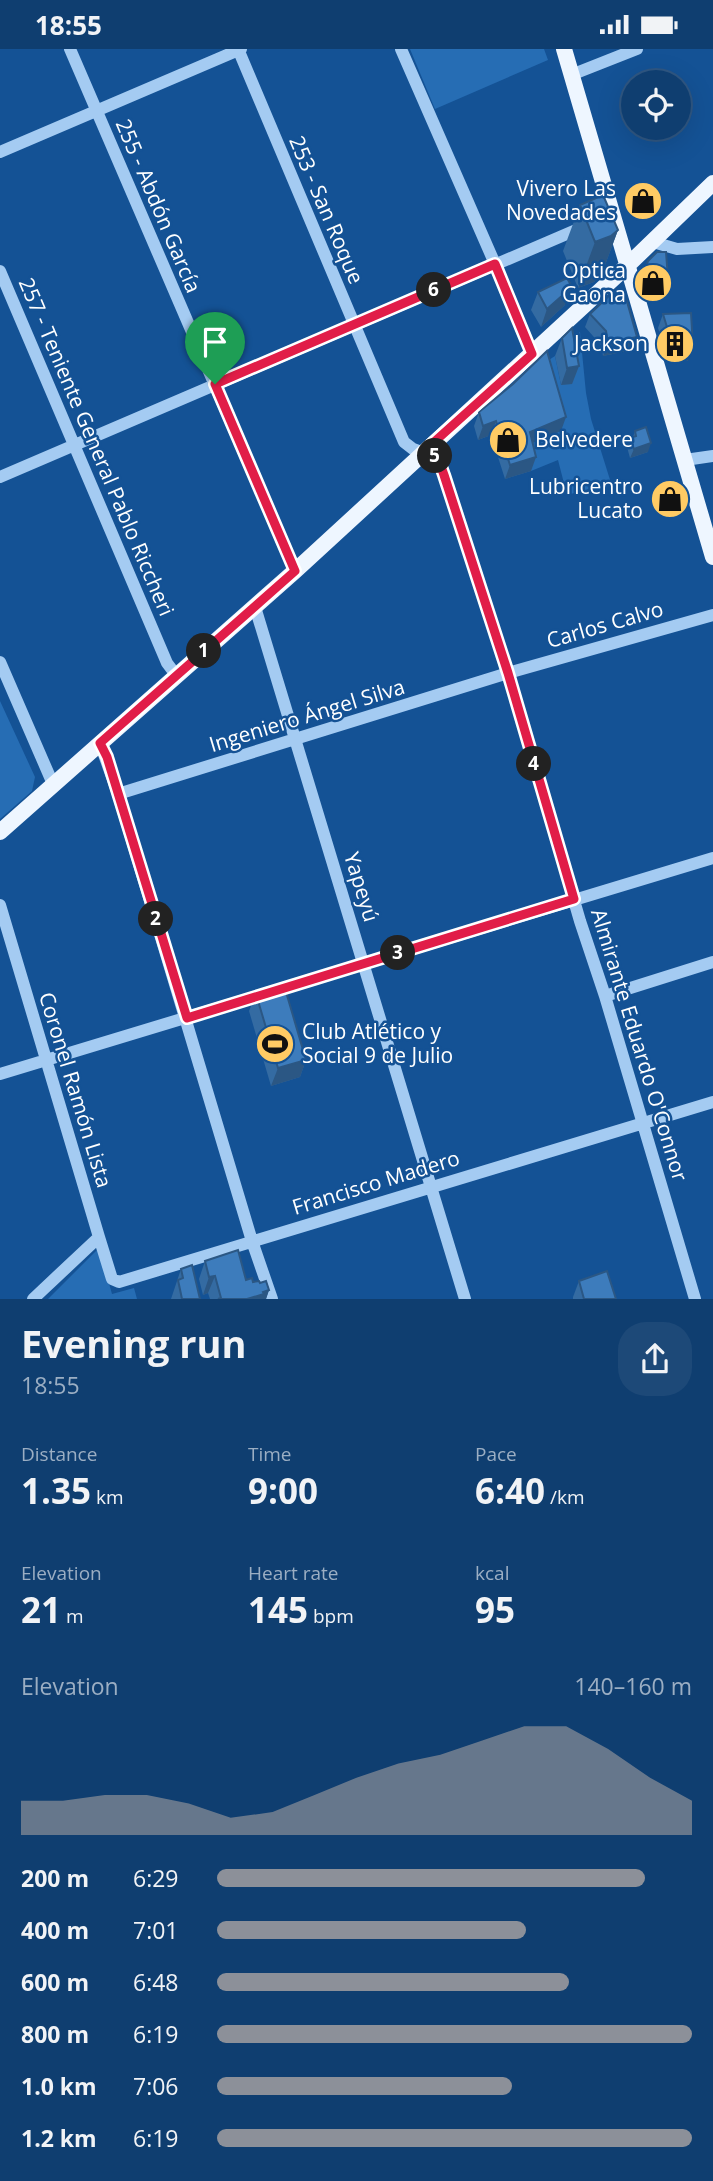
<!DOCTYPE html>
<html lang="en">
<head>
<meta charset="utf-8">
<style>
  :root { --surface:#0f3e70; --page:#1d4978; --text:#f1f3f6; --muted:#9baec3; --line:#2f5783; --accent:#8c9099 }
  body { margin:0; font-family:"Open Sans",sans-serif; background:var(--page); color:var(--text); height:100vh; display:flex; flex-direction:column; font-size:26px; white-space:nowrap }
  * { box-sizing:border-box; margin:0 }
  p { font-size:23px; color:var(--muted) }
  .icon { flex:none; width:38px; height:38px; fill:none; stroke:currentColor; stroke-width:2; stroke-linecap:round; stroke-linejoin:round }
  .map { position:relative; height:1250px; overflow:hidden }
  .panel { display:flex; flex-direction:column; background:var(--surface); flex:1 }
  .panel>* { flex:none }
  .buttons { position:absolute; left:621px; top:21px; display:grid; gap:14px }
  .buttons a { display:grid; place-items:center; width:70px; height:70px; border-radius:50%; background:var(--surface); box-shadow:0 7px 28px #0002,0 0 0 2px var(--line); font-size:35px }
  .pin { position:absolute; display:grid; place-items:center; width:60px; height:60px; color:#fff; margin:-72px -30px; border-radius:50% 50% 50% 0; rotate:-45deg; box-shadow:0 0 7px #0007 }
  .pin .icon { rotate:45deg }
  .km { position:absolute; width:35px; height:35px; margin:-18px; border-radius:50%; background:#222; color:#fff; font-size:19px; line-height:35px; text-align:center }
  .round { display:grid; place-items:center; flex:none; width:74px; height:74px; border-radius:28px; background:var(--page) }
  .headline { display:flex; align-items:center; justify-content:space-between; height:119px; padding:0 21px }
  h1 { font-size:38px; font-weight:700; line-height:52px }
  .figures { display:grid; grid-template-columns:repeat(3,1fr); gap:10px; height:119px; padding:7px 21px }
  .figures div { display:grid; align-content:center }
  .figures b { font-size:35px; font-weight:700 }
  .figures small { font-size:19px; font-weight:400 }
  .figures p { font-size:19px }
  .chart { height:196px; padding:14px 21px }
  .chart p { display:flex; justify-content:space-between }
  .chart svg { width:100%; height:126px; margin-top:7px; fill:var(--accent); opacity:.7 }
  ul { padding:0 21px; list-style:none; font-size:23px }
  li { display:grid; grid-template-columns:112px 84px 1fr; align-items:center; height:52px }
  li i { height:18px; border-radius:9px; background:var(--accent) }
  .status { display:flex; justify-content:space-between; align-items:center; height:49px; padding:0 35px; background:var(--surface); direction:ltr }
  .status svg { height:19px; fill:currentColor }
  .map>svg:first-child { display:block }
  .green { fill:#266db4 }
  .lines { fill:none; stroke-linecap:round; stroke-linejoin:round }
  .minor { stroke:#a4cbf2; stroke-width:12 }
  .major { stroke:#eef6ff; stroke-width:16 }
  .wall { fill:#346ba2 }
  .shaded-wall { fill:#2b5784 }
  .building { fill:#3d7cbc; stroke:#2b5784; stroke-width:2 }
  .route-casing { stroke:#fff; stroke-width:14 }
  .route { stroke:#e11d48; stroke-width:9 }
  .labels { text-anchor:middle; stroke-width:5; stroke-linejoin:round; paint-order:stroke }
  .poi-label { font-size:21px; fill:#fff; stroke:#145295; text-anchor:end }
  .street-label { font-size:21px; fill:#fff; stroke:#145295 }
</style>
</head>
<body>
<div class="status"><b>18:55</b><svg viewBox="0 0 49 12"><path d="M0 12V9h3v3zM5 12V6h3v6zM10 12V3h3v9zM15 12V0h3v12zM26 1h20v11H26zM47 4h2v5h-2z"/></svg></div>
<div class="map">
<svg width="713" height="1250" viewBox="0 0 713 1250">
  <rect width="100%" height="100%" fill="#145295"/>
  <path class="green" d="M410 0H544L548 11 435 60Z
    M580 283 586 344 591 370 611 434 567 446 558 411 531 422 524 396 561 382 541 316 555 307 561 336 566 297Z
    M0 652 35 728 32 742 0 770Z
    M99 1199 112 1245 134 1239 137 1250H48Z"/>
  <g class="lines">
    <path class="minor" d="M70 0 295 522
      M238 0 404 393 413 400 438 409 441 416 508 624 580 872 605 947 695 1250
      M401 0 495 215 532 305
      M571 26 637 0
      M0 103 241 0
      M653 193 677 200 713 198
      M0 222 167 614 176 626
      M685 411 713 407
      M0 428 583 178
      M255 558 465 1250
      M0 613 53 735
      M100 694 118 745 252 1192 272 1250
      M118 745 508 624 713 566
      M0 856 99 1188 112 1230 119 1233 713 1053
      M605 947 713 913
      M0 1025 713 809
      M33 1250 99 1188"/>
    <path class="major" d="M564 0 713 508
      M0 783 295 522 628 216 713 134"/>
  </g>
  <path class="wall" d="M580 156 618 181 601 227 594 233 578 239 563 202Z
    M648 212 668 229 665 238H646L643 228Z
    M538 243 565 256 541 278 531 261Z
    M590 265 632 301 603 307 601 296 585 278Z
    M663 265 688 312H668L658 279Z
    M562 289 579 317 572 335 561 336 555 307Z
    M479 363 561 382 533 394 536 408 531 422 505 430 491 386 478 391 474 377Z
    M635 382 648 403 630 409 627 398 630 389 633 388Z
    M256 945 306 1011 300 1028 271 1037 249 962Z
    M205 1212 246 1231 253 1233 260 1234 269 1241 266 1250H210L208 1244 203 1246 199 1230Z
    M181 1220 200 1250H171Z
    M579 1232 616 1250H573V1248Z"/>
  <path class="shaded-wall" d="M618 181 601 227 594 233 578 239 595 193Z
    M650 229H668L665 238H646Z
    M572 238 565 256 541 278 547 260Z
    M637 288 632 301 603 307 608 294Z
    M673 298H693L688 312H668Z
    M579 317 572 335 561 336 567 319Z
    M566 368 561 382 525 397 530 383Z
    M496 372 491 386 478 391 483 377Z
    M651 394 648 403 630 409 634 400Z
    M536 408 531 422 505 430 510 416Z
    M306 1011 300 1028 271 1037 278 1019Z
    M215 1227 208 1244 203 1246 209 1228Z
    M269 1241 266 1250H247L263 1243Z"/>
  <path class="building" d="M603 146 618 181 611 187 595 193 580 156Z
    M657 203H666L668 229H650L646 219 648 212Z
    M567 229 572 238 547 260 538 243Z
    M616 240 624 242 637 288 608 294 606 282 590 265Z
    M691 264 693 298H673L663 265Z
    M572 279 579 317 567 319 562 289Z
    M547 302 566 368 530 383 536 408 510 416 496 372 483 377 479 363 513 335Z
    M646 378 651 394 634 400 630 389 636 387 635 382Z
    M284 936 306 1011 278 1019 256 945Z
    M238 1201 246 1231 252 1229 253 1233 259 1232 260 1234 266 1232 269 1241 263 1243 264 1245 247 1250H218L221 1249 215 1227 209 1228 205 1212Z
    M192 1216 200 1250H182L178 1231 183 1229 181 1220Z
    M607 1222 616 1250H584L579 1232Z"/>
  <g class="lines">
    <g class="route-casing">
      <path id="route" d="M495 215 532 305 423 403 438 409 444 426 508 624 574 850 187 969 107 708 100 694 295 522 215 335Z"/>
    </g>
    <use href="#route" class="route"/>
  </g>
  <defs>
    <g id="shop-disc" transform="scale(2.0125)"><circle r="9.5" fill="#ffcb64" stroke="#145295"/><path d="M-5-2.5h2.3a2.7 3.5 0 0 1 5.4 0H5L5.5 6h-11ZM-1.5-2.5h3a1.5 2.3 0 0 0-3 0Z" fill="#111"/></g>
    <g id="building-disc" transform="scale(2.0125)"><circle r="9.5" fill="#ffcb64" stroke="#145295"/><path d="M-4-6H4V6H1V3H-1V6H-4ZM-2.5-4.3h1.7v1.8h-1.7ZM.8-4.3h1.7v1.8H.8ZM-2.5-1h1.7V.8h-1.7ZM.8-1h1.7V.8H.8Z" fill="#111"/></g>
    <g id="stadium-disc" transform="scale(2.0125)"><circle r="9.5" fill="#ffcb64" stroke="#145295"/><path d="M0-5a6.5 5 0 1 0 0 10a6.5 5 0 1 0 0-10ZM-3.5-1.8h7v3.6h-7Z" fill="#111"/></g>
  </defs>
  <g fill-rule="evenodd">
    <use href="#shop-disc" x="643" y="152"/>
    <use href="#shop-disc" x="653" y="234"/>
    <use href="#building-disc" x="675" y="295"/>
    <use href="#shop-disc" x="508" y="391"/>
    <use href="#shop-disc" x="670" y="450"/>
    <use href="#stadium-disc" x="275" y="995"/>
  </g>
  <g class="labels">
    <g class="poi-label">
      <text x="616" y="147">Vivero Las<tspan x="616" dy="24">Novedades</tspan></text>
      <text x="626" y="229">Optica<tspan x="626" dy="24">Gaona</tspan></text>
      <text x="648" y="302">Jackson</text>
      <text x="535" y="398" text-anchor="start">Belvedere</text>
      <text x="643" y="445">Lubricentro<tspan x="643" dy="24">Lucato</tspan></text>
      <text x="302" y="990" text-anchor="start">Club Atlético y<tspan x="302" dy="24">Social 9 de Julio</tspan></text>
    </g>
    <g class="street-label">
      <text transform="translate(158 157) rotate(67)" y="7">255 - Abdón García</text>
      <text transform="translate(326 161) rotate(67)" y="7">253 - San Roque</text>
      <text transform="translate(96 398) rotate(67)" y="7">257 - Teniente General Pablo Riccheri</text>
      <text transform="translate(605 576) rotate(-16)" y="7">Carlos Calvo</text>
      <text transform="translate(307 667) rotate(-17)" y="7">Ingeniero Ángel Silva</text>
      <text transform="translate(361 838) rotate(73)" y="7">Yapeyú</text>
      <text transform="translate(639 996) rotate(73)" y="7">Almirante Eduardo O'Connor</text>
      <text transform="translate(75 1041) rotate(73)" y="7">Coronel Ramón Lista</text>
      <text transform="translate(376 1134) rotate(-17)" y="7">Francisco Madero</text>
    </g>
  </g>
</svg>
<div class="buttons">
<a><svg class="icon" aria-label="locate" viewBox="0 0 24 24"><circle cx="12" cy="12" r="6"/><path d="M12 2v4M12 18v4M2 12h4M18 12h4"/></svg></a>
</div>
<div class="pin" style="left:215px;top:335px;background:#1e9e55"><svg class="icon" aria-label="arrive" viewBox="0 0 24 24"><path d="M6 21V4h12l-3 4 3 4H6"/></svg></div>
<b class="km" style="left:204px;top:602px">1</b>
<b class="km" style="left:156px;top:870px">2</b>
<b class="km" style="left:398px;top:904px">3</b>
<b class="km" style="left:534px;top:715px">4</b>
<b class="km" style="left:435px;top:407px">5</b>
<b class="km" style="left:434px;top:241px">6</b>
</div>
<section class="panel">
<div class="headline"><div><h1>Evening run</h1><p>18:55</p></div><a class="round"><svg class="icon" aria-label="share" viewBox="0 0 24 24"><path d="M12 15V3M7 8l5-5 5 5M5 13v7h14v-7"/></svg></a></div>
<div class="figures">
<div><p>Distance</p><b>1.35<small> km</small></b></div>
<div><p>Time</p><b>9:00</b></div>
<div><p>Pace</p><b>6:40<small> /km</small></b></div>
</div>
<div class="figures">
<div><p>Elevation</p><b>21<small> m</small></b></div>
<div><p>Heart rate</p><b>145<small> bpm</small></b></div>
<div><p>kcal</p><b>95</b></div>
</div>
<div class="chart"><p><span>Elevation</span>140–160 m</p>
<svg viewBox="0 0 160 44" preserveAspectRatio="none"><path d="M0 44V32L10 32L20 30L30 30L40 33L50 38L60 36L70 30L80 24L90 19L100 16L110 11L120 6L130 6L140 14L150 24L160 32V44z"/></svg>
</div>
<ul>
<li><b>200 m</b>6:29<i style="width:90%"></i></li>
<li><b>400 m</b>7:01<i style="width:65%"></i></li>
<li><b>600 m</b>6:48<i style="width:74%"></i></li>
<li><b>800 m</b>6:19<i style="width:100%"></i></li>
<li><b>1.0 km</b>7:06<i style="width:62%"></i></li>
<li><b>1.2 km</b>6:19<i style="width:100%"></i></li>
</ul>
</section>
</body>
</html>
